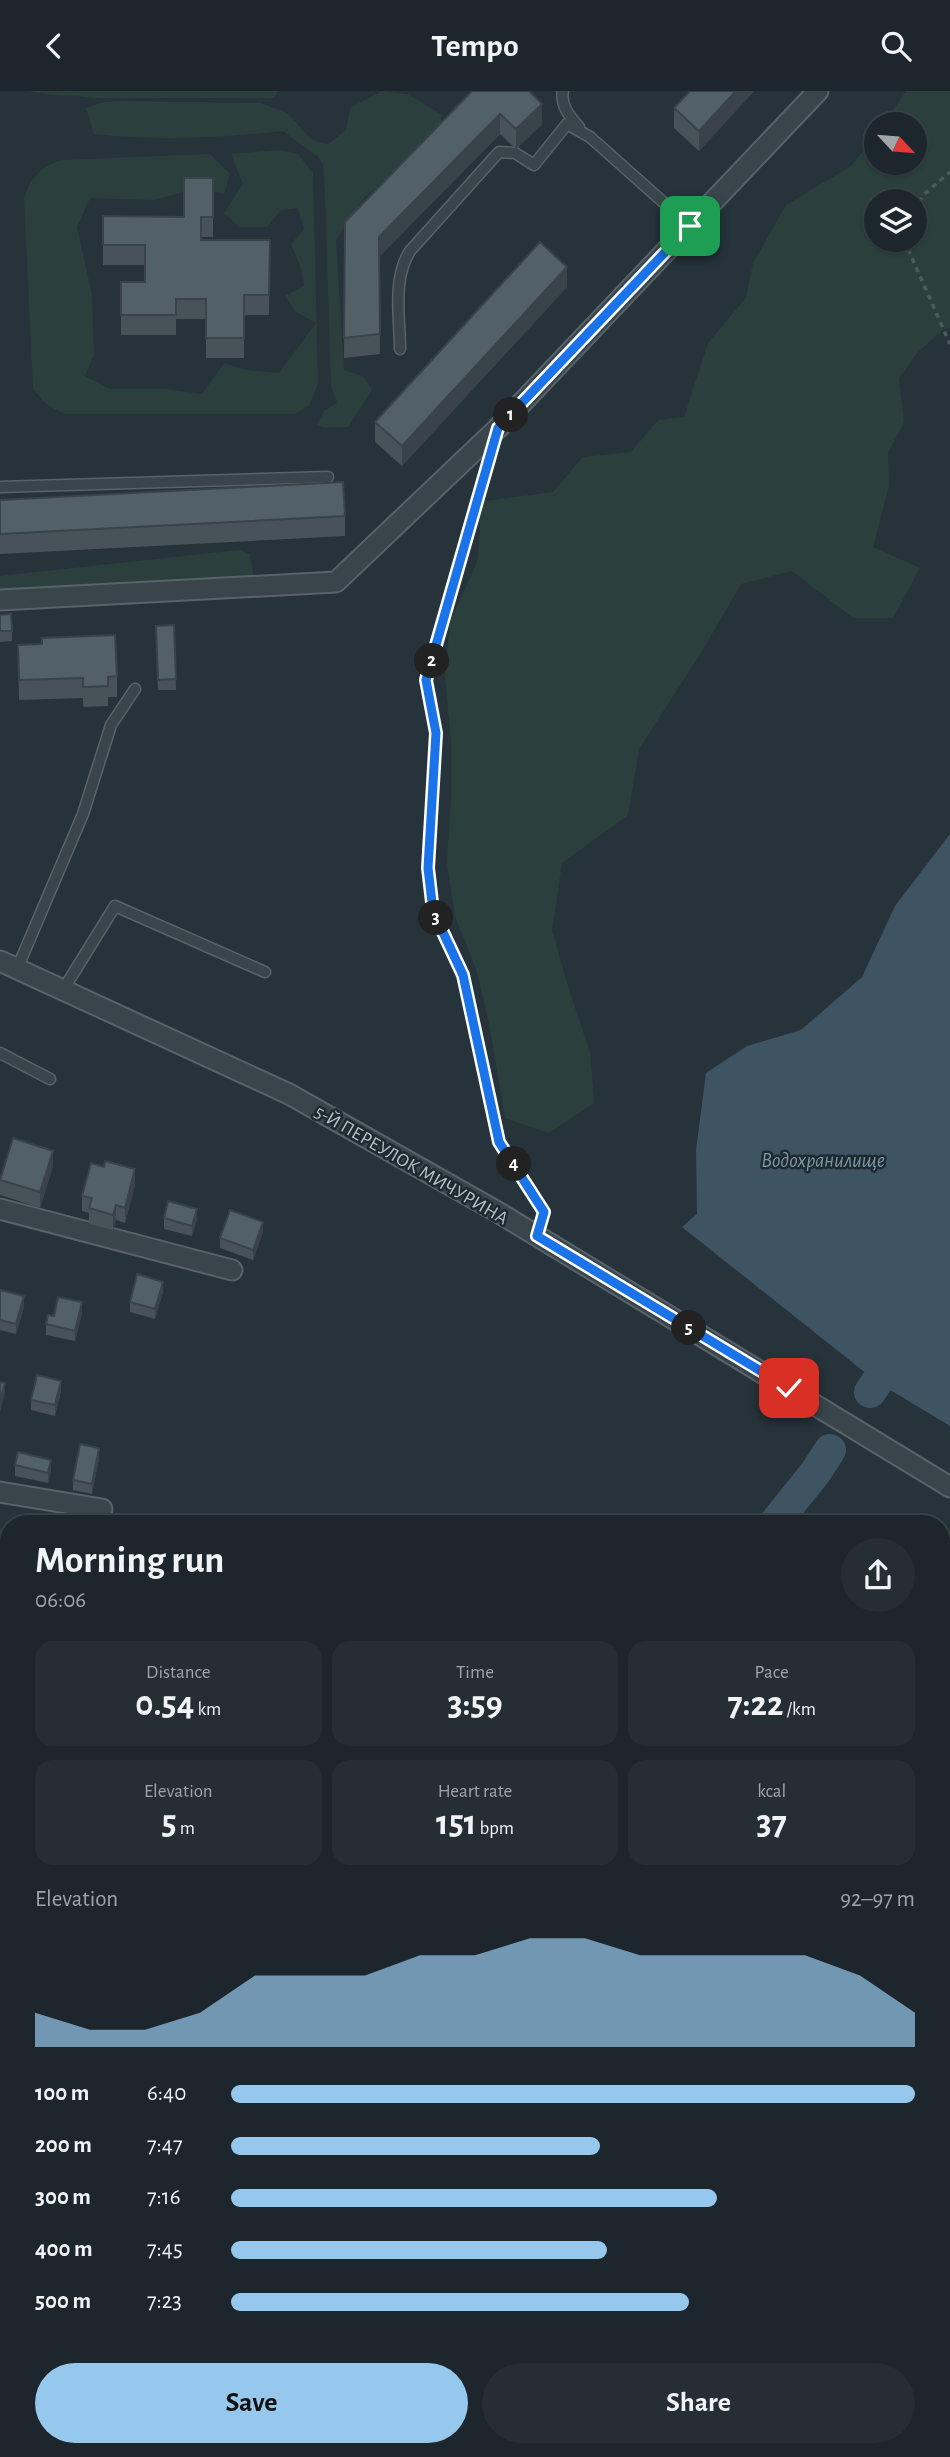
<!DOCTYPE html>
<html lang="en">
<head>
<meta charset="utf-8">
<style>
  :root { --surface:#1c262c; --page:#252e34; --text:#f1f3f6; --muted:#a0a5a9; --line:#3a4348; --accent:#95c8ec }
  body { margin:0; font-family:"Alegreya Sans",sans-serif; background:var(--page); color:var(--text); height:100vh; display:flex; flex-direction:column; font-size:26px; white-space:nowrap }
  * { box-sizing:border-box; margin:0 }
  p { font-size:23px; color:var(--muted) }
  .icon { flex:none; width:38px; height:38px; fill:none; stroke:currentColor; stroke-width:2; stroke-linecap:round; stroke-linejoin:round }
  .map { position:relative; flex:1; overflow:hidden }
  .sheet { position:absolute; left:0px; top:1424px; width:950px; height:942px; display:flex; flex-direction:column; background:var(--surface); border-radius:28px 28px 0 0; box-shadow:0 2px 5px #0004,0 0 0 2px var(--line) }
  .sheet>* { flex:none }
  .needle { width:46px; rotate:116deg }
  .controls { position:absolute; left:864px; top:21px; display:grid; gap:14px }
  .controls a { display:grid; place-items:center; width:63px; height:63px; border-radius:50%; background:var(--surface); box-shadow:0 2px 5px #0004,0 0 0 2px var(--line); font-size:35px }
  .pin { position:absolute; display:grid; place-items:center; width:60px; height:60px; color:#fff; margin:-30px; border-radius:14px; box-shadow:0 4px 10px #0006 }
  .km { position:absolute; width:35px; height:35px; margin:-18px; border-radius:50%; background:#222; color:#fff; font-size:19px; line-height:35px; text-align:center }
  .round { display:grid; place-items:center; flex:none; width:74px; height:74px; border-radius:37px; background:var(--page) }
  .headline { display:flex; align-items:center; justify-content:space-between; height:119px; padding:0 35px }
  h1 { font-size:38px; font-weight:700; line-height:52px }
  .stats { display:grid; grid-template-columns:repeat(3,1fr); gap:10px; height:119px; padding:7px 35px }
  .stats div { display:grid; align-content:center; border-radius:18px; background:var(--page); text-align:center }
  .stats b { font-size:35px; font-weight:700 }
  .stats small { font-size:19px; font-weight:400 }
  .stats p { font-size:19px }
  .chart { height:196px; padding:14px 35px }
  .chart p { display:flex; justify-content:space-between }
  .chart svg { width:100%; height:126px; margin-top:7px; fill:var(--accent); opacity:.7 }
  .cta { display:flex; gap:14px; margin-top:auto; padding:14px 35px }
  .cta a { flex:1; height:80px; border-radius:42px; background:var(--accent); color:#111; font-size:28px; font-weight:700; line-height:80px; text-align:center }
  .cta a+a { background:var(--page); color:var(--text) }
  ul { padding:0 35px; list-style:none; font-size:23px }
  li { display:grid; grid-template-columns:112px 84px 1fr; align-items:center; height:52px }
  li i { height:18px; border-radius:9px; background:var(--accent) }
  header { display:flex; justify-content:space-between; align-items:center; height:91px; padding:0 35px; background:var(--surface); font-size:32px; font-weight:700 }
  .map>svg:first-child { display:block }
  .green { fill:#2b403c; fill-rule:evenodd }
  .water { fill:#3e5462 }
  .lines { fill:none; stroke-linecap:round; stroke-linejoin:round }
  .river { stroke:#3e5462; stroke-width:32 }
  .service-casing { stroke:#586369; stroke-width:13 }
  .minor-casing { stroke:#586369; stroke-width:23 }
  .path { stroke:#4a5d5b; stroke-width:3.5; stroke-dasharray:5 5; stroke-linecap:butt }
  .service { stroke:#3a454b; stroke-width:10 }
  .minor { stroke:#3a454b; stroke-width:19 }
  .wall { fill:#475359 }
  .shaded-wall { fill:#394349 }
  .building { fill:#526068; stroke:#394349; stroke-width:2 }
  .route-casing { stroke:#fff; stroke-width:14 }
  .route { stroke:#1a73e8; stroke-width:9 }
  .labels { text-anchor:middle; stroke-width:5; stroke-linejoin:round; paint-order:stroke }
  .street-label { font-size:19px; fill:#b6c0c6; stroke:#1f2a30 }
  .water-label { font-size:21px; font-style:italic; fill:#7a96a7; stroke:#1f2a30 }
</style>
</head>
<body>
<header><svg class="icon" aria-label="back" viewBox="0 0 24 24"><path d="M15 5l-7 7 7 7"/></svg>Tempo<svg class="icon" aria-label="search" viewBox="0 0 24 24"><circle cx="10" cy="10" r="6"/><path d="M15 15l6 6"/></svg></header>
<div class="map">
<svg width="950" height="2366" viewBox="0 0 950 2366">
  <rect width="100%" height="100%" fill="#26333b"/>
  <path class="green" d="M28 0H278L274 7H94C72 4 50 5 28 0Z
    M382 0 407 3 443 24 435 47 363 108 336 149 344 279 364 286 372 299 348 336 324 337 316 334 325 319 337 312 331 295 325 102 323 73 318 66 283 40C220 47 157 50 94 43L86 17 104 11 118 10 261 12 287 22 313 50 328 53 346 39 350 17Z
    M906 0H950V237L944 238 917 262 899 287 904 331 888 362 889 395 873 456 920 477 893 527H853L792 480 741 493 701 562 639 658 628 724 562 772 552 840 570 902 590 961 594 1012 549 1042 505 1027 489 932 476 878 455 825 447 772 451 708V650L445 586 450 531 477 471 480 440 478 411 553 401 583 366 631 361 658 329 684 326 708 252 746 207 753 172 786 114 851 75 877 43V72H915V33H884ZM877 110H915V149H877Z
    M280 59 298 63 313 82 318 293 309 314 295 323H64L46 313 33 298 24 107C31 87 41 75 62 69L210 63 230 83 224 103 199 97 154 109 90 107 77 136 92 204 94 264 85 285 110 298H165L202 303 224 272 246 279 279 282 316 232 296 221 285 205 304 195 301 177 291 153 304 138 298 117 281 119 267 136H239L224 122 243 93 231 63Z
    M239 459 250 463 254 487 0 500V485Z"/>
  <path class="water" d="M950 743V1335L877 1291 682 1136 697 1123 696 1059 706 982 747 955 801 939 862 886 895 815Z"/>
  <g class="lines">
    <path class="river" d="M870 1301 877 1291
      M774 1433 815 1382 830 1359
      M485 2357 510 2366
      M428 2366 454 2357
      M551 2366 557 2357"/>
    <g class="service-casing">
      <path id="service" d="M563 0C560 14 570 26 579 36
        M400 258C400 227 392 188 410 160L499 61 515 62 534 74 567 33 590 46 690 135
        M0 396 328 386
        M17 878 83 723 111 634 135 598
        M63 899 115 815 265 881
        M0 962 50 988
        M942 2026H950"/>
    </g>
    <g class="minor-casing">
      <path id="minor" d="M0 509 336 491 498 337 818 0
        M0 870 289 1003 496 1120 950 1396
        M0 1118 232 1179
        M0 1401 102 1418
        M0 1568 9 1569
        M942 1643 950 1635
        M0 1727H9
        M0 1884H9
        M942 1903 950 1905
        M0 2172 9 2170
        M795 2366 800 2357"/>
    </g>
    <path class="path" d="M915 120 922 105 950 81
      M904 149 950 253
      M489 370 426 589 436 642 428 777 433 820 463 884 499 1051 544 1121 542 1127
      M886 2357 911 2366"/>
    <use href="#service" class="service"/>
    <use href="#minor" class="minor"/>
  </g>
  <path class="wall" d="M472 0 542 33 516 58 500 43 379 166 380 263 344 267 345 131Z
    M754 0 699 60 674 37V17Z
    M213 87V146H201V149H270L269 224H244V267H206V228H176V244H121V191H145V174H103V125L184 126Z
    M567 196 402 375 375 351V331Z
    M0 409 345 425V445L0 463Z
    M0 524 12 540V550L0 551Z
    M174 534 176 599H158L156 535Z
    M18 554 117 585V606H108V615L83 616V607L19 609Z
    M53 1075 40 1117 0 1104V1086Z
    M135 1094 125 1132 116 1129 113 1139 89 1133V1122L82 1120V1105Z
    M164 1127 197 1128 192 1145 164 1138Z
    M263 1141 253 1169 220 1157V1147Z
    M0 1199 24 1216 16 1243 0 1239Z
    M163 1201 155 1228 130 1221V1211Z
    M82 1222 75 1250 46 1244V1233L54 1225Z
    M61 1300 55 1325 31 1319V1309Z
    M99 1367 92 1403 73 1399V1389Z
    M15 1374 51 1379 48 1392 15 1385Z
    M9 1591V1629L2 1628V1618Z
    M942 1667 950 1670V1709L942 1707Z
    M9 1679V1715L1 1714V1704Z
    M9 1739V1767H6V1756Z
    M950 1802V1839L942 1838V1818Z
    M9 2050V2082L1 2080V2069Z
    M950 2101V2139L942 2138V2128Z"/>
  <path class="shaded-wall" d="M736 0H754L699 60V40Z
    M542 13V33L516 58V38Z
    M500 23V43L379 166V146Z
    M567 176V196L402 375V355Z
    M53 1060V1075L40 1117V1101Z
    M135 1078V1094L125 1132V1117Z
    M116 1114V1129L113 1139V1124Z
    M197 1118V1128L192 1145V1135Z
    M263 1131V1141L253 1169V1159Z
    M163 1191V1201L155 1228V1218Z
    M24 1205V1216L16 1243V1233Z
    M82 1211V1222L75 1250V1240Z
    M61 1290V1300L55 1325V1314Z
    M5 1292V1302L0 1321V1311Z
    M99 1357V1367L92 1403V1393Z
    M51 1369V1379L48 1392V1382Z"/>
  <path class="building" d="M472 0H529L542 13 516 38 500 23 379 146 380 243 344 247 345 131Z
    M690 0H736L699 40 674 17Z
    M184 87H213V126H201V149H270L269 204H244V247H206V208H176V224H121V191H145V154H103V125L184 126Z
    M540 151 567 176 402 355 375 331Z
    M343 391 345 425 0 443V409Z
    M11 523 12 540H0V524Z
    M174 534 176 588 158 589 156 535Z
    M115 544 117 585 108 586V595L83 596V587L19 589 18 554 42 553V547Z
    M13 1047 53 1060 40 1101 0 1089Z
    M105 1070 135 1078 125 1117 116 1114 113 1124 89 1117 92 1107 82 1105 91 1072 104 1076Z
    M168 1110 197 1118 192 1135 164 1127Z
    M230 1119 263 1131 253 1159 220 1147Z
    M137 1183 163 1191 155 1218 130 1211Z
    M0 1199 24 1205 16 1233 0 1229Z
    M58 1206 82 1211 75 1240 46 1233 48 1224 54 1225Z
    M37 1284 61 1290 55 1314 31 1309Z
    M0 1291 5 1292 0 1311Z
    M80 1353 99 1357 92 1393 73 1389Z
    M18 1361 51 1369 48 1382 15 1374Z
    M59 1425 66 1426 65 1433H58Z
    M35 1430 51 1433H35Z
    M5 1590 9 1591V1618H2Z
    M942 1667 950 1670V1699L942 1696Z
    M4 1678 9 1679V1705L1 1704Z
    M8 1739H9V1757L6 1756Z
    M944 1802H950V1828L942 1827Z
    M6 2050H9V2071L1 2069Z
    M946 2100 950 2101V2129L942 2128Z
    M763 2357H781L777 2366H760Z"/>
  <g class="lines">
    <g class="route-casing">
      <path id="route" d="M690 135 498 337 426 589 436 642 428 777 433 820 463 884 499 1051 544 1121 537 1145 789 1297"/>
    </g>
    <use href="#route" class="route"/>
  </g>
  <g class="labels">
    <g class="street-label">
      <text transform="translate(412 1073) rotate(30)" y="7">5-Й ПЕРЕУЛОК МИЧУРИНА</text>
    </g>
    <g class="water-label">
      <text x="823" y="1076">Водохранилище</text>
    </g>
  </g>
</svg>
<div class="controls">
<a><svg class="needle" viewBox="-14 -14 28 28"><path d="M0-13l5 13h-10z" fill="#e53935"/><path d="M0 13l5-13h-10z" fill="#a0a5a9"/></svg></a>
<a><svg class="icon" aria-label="layers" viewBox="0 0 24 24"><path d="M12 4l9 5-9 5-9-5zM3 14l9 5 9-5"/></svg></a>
</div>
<div class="pin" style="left:690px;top:135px;background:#1e9e55"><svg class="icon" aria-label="arrive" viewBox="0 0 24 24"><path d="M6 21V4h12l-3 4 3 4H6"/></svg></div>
<div class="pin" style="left:789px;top:1297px;background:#d93025"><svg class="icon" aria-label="check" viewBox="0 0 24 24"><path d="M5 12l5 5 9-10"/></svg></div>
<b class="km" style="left:511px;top:324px">1</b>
<b class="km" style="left:432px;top:570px">2</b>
<b class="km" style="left:436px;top:827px">3</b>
<b class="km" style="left:514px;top:1073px">4</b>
<b class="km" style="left:689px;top:1237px">5</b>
<section class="sheet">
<div class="headline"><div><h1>Morning run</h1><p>06:06</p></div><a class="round"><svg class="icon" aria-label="share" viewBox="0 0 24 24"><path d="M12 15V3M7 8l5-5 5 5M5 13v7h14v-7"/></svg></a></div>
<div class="stats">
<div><p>Distance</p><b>0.54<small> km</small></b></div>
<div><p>Time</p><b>3:59</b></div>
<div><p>Pace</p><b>7:22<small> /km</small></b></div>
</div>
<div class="stats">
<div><p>Elevation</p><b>5<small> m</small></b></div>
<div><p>Heart rate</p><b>151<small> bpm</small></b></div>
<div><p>kcal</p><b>37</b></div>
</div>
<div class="chart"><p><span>Elevation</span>92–97 m</p>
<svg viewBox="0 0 160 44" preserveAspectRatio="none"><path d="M0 44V32L10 38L20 38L30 32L40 19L50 19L60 19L70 12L80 12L90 6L100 6L110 12L120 12L130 12L140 12L150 19L160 32V44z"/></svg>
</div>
<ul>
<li><b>100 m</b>6:40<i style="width:100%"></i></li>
<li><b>200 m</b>7:47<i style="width:54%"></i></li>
<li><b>300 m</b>7:16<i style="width:71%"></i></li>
<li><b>400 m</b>7:45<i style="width:55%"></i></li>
<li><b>500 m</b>7:23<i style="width:67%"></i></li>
</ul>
<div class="cta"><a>Save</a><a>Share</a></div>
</section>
</div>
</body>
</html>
